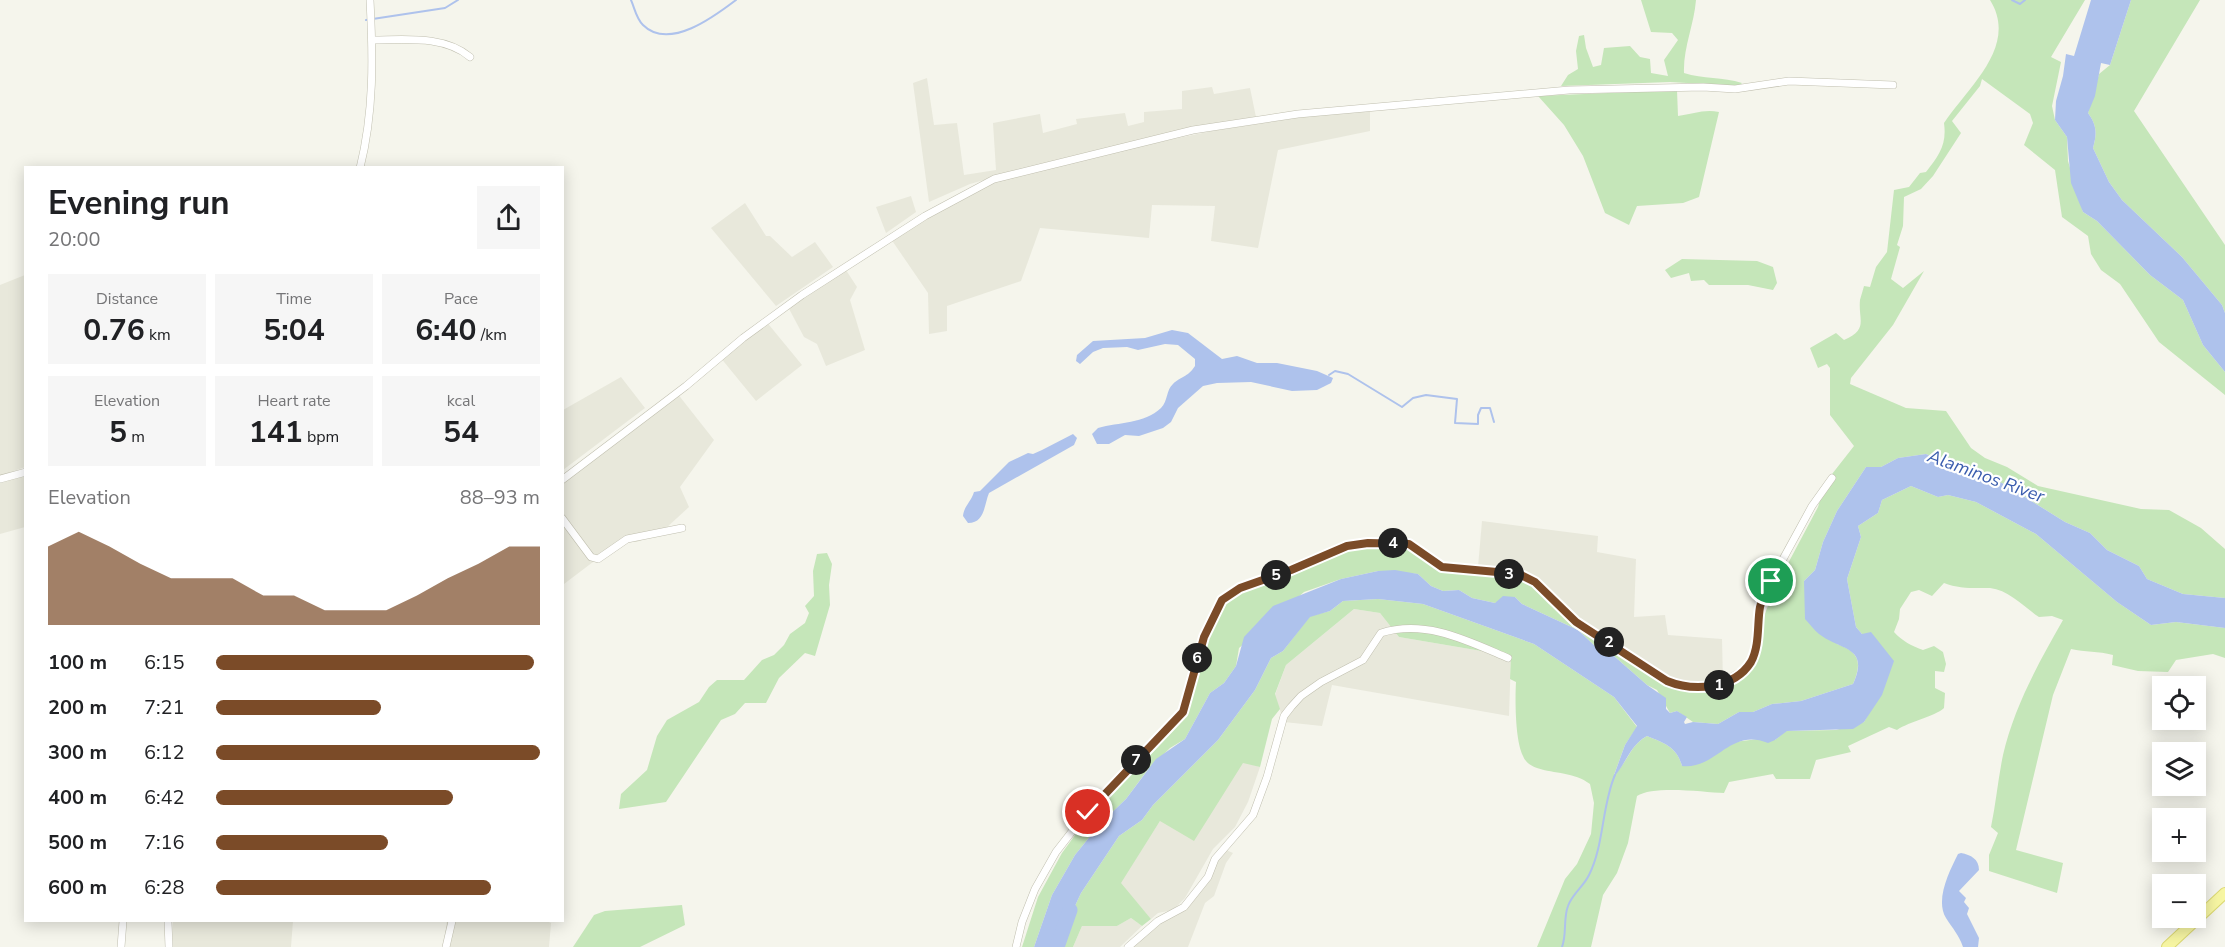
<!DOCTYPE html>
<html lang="en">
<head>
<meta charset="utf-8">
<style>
  :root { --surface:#fff; --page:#f6f6f6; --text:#202124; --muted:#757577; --accent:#7b4b28 }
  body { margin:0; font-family:"Nunito Sans",sans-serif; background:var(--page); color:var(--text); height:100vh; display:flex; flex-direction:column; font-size:22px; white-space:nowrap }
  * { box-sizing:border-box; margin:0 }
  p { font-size:20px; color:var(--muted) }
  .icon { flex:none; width:33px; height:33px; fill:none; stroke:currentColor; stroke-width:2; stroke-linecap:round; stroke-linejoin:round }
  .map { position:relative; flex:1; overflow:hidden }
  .sheet { position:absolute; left:24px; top:166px; width:540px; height:756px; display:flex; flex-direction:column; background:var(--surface); border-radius:0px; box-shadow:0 3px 15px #0003 }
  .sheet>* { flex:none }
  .tools { position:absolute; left:2152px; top:676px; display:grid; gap:12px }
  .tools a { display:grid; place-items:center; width:54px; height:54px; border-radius:0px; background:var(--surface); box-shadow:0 3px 15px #0003; font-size:30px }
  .pin { position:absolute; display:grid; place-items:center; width:51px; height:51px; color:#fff; margin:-26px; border:3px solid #fff; border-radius:50%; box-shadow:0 2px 6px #0007 }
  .km { position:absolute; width:30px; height:30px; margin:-15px; border-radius:50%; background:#222; color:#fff; font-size:16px; line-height:30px; text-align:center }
  .round { display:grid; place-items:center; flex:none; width:63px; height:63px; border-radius:0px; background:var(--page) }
  .summary { display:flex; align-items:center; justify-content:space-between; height:102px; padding:0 24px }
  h1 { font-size:33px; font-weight:700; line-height:45px }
  .metrics { display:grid; grid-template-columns:repeat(3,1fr); gap:9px; height:102px; padding:6px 24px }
  .metrics div { display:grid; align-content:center; border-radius:0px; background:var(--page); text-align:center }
  .metrics b { font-size:30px; font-weight:700 }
  .metrics small { font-size:16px; font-weight:400 }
  .metrics p { font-size:16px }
  .chart { height:168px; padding:12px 24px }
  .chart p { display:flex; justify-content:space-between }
  .chart svg { width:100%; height:108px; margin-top:6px; fill:var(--accent); opacity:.7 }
  ul { padding:0 24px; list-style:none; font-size:20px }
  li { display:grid; grid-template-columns:96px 72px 1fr; align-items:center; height:45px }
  li i { height:15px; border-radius:8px; background:var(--accent) }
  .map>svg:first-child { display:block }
  .residential { fill:#e8e8db }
  .green { fill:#c5e6b9 }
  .water { fill:#aec2ec }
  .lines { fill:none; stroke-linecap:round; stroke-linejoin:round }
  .stream { stroke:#aec2ec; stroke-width:2 }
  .river { stroke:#aec2ec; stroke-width:15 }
  .minor-casing { stroke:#c0bfaf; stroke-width:8 }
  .primary-casing { stroke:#dcd973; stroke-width:12 }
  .minor { stroke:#fff; stroke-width:7 }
  .primary { stroke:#f7f6a3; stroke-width:10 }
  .route-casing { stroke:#fff; stroke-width:12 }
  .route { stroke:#7b4b28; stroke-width:8 }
  .labels { text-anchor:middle; stroke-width:4.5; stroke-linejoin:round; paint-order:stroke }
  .water-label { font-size:18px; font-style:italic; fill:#3a5dae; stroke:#fff }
</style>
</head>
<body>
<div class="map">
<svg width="2225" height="947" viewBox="0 0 2225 947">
  <rect width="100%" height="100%" fill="#f5f5ec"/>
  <path class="residential" d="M927 78 934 125 957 123 964 175 996 170 993 123 1040 114 1043 133 1077 124 1076 119 1125 113 1128 126 1144 122V112L1182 109V91L1212 87 1214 94 1250 88 1256 117 1210 124 1048 162 970 184 929 202 913 83Z
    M1370 111V131L1278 150 1258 248 1211 241 1215 206 1152 205 1149 238 1040 228 1021 281 947 306V331L929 334 928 293 891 239 921 217 1000 180 1125 149 1212 131 1301 117Z
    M911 196 916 212 886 233 876 207Z
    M745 203 766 236H770L792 257 815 242 833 267 776 306 711 228Z
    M844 267 857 287 850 300 865 350 826 366 817 344 804 337 787 305Z
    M25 275V467L0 476V285Z
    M765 320 802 365 756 401 720 357Z
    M621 377 645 408 563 470V410Z
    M677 393 714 440 680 487 689 507 665 529 637 542 622 540 564 584 563 607V478Z
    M25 474V527L0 534V483Z
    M1482 521 1598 536 1597 552 1636 559 1634 617 1665 615 1668 635 1722 639 1723 682 1681 685 1671 681 1626 650 1578 622 1539 584 1478 567Z
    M1354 609 1380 613 1399 637 1511 656 1509 716 1332 685 1322 726 1284 722 1275 695 1286 665Z
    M1244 762 1260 767 1248 802 1235 827 1213 849 1185 898 1173 910 1158 913 1151 919 1120 883 1160 821Z
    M1224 849 1233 853 1226 863 1214 896 1205 903 1188 947H1132L1159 920 1183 909Z
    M1131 918 1142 926 1120 947H1073L1082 926H1117Z
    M173 921H293L291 947H173Z
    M447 921H547L551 923 549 947H443Z"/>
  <path class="green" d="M1641 0H1696C1694 25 1683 48 1684 73 1703 79 1723 77 1742 83L1739 86 1670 82 1561 86 1568 75 1578 69 1576 51 1579 36 1584 35 1586 48 1593 67 1601 65 1604 48 1630 46 1640 57 1650 59 1651 73 1668 76 1664 60 1678 40 1672 33 1651 32Z
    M1990 0H2085L2051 57 2061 62 2052 106 2055 120 2067 137 2068 161 2083 212 2097 221 2150 275 2183 300 2203 345 2225 372V395L2159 342 2120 284 2101 270 2091 254 2088 236 2062 217 2055 170 2024 145 2033 123 2030 114 1982 79 1980 86 1952 121 1961 133 1933 176 1921 189 1904 197 1903 226 1897 245 1900 247 1891 279 1903 288 1924 271 1893 325 1851 378 1850 384 1906 408 1946 411 1971 448 1985 458 2007 467 2038 486 2141 509 2169 510 2201 528 2225 549V598L2183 594 2147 579 2139 566 2107 550 2090 533 2065 522 2017 492 2002 483 1985 479 1926 454 1898 458 1881 467H1866L1837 511 1823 542 1815 570 1804 581 1837 644C1860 652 1862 663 1853 684L1801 701 1772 704 1753 712H1739L1718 724 1693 722 1677 711 1670 713 1657 690 1647 685 1614 656 1598 649 1578 630 1522 604 1515 597 1495 603 1472 598 1459 590 1443 591 1431 586 1418 574 1378 571 1341 579 1304 592 1239 648 1236 666 1224 683 1210 693 1185 739 1170 748 1146 772 1126 799 1100 824 1075 855 1052 895 1034 947H1022L1038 897 1062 853 1089 816 1137 762 1176 724 1197 664 1224 601 1232 594 1342 550 1362 546 1406 547 1440 569 1521 578 1535 587 1548 603 1566 618 1672 687 1716 688 1752 662 1759 642 1762 621 1775 588 1818 507 1825 483 1854 446 1830 415V368L1827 364 1818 368 1810 348 1836 333 1844 340C1869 329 1858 320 1860 300 1861 296 1863 290 1864 286L1870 287 1876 267 1887 252 1894 190 1909 187 1920 173 1926 172C1939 155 1947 145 1944 123 1968 87 2019 46 1990 0Z
    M2131 0H2200L2134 111 2225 245V313L2222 305 2182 257 2122 200 2109 182 2093 148C2097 134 2097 125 2088 113L2099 74 2110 65Z
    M1677 90 1678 116C1693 114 1704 109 1719 112L1699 197 1683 203 1637 206 1629 225 1605 213 1583 156 1564 125 1538 96Z
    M1682 259 1757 261 1773 267 1777 283 1773 290 1748 285H1709L1704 280 1691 281 1689 273 1671 278 1665 270Z
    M1911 486 1938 497 1948 495 1976 502 2036 534 2117 602 2151 625 2176 622 2225 628V658L2213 654 2176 660 2168 672 2138 671 2112 665 2113 655C2098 651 2085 652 2071 649L2053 695 2016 850 2063 863 2057 893 1989 871V855L1998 833 1991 827C1996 803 1998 779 2003 755 2014 707 2039 662 2063 620L2052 616 2039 617C2024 607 2009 590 1990 588 1974 588 1959 589 1944 583L1932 596 1919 590 1911 592 1900 609 1899 619 1894 632C1902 641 1912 646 1923 650L1934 646 1943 652 1946 664 1944 672 1935 671V688L1945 693 1944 708C1934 717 1910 721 1897 730L1889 727 1848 746 1851 752 1816 760 1810 779H1776L1773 774 1729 782 1724 793C1704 792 1653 785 1637 796L1628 843 1617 873 1603 895 1591 947H1537L1565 879 1577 864 1591 834 1594 803 1590 784C1574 772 1555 774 1537 768 1531 766 1525 762 1523 756 1515 740 1515 699 1516 682L1510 679 1511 656 1399 637 1380 613 1354 609 1286 665 1275 694 1280 709 1272 719 1260 767 1243 763 1194 841 1160 821 1121 883 1151 919 1142 926 1131 918 1117 926H1082L1073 947H1056L1081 893 1119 836 1142 820 1153 805 1218 740 1255 690 1271 658 1283 651 1310 616 1330 611 1343 601 1378 599 1423 604 1534 644 1614 697 1637 727 1625 745 1614 775C1628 762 1630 745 1647 736 1664 743 1677 747 1682 766L1721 751 1734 742 1758 739 1775 740 1786 731 1836 730 1864 722 1872 708 1862 634 1856 627 1847 579 1861 537 1858 526 1878 513 1882 500Z
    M827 553 832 564 829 585 830 605 815 656 805 653 779 678 766 703H745L735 714 721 720 666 802 619 809 621 794 647 770 657 736 667 720 699 702 709 687 717 680H744L762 660 774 655 784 645 790 634 805 623 809 613 805 606 814 596 813 571 817 554Z
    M682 905 685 925 640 947H573L594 915 605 911Z"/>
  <path class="water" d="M2091 0H2131L2110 65 2101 63 2095 96 2088 113C2097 125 2097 134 2093 148L2109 182 2122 200 2182 257 2222 305 2225 313V372L2203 345 2183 300 2150 275 2097 221 2083 212 2071 183 2067 137 2055 120 2056 101 2063 76 2066 54 2074 56Z
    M1172 330 1188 333 1222 359 1237 356 1257 363H1277L1317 371 1333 378 1331 383 1317 390 1292 391 1251 382 1217 383 1203 386 1178 408 1171 422 1163 428 1139 436 1125 435 1109 444H1097L1092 434 1098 428C1119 422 1144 424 1161 408 1168 401 1166 390 1173 384 1181 376 1187 378 1195 366V359L1178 345 1165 344 1138 350 1127 347 1103 348 1093 352 1080 364 1076 361 1077 355 1093 341 1145 338Z
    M1073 434 1077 438 1074 445 989 493C984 505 985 523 968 523L963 516C964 506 971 502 974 492L980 491 1009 462 1028 453 1033 454 1042 450Z
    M1926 454 1985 479 2002 483 2017 492 2065 522 2090 533 2107 550 2139 566 2147 579 2183 594 2225 598V628L2176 622 2151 625 2117 602 2036 534 1976 502 1948 495 1938 497 1911 486 1882 500 1878 513 1858 526 1861 537 1847 579 1856 627 1862 634 1871 632 1894 661 1882 695 1864 722 1853 729 1787 731 1775 740 1768 743C1730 727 1716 770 1682 766 1677 747 1664 743 1647 736 1630 745 1626 764 1613 778L1625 745 1637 726 1614 697 1534 644 1423 604 1378 599 1343 601 1330 611 1310 617 1283 651 1271 658 1255 690 1218 740 1153 805 1142 820 1119 836 1081 893 1056 947H1034L1052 895 1075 855 1100 824 1126 799 1156 759 1185 739 1210 693 1224 683 1236 666 1244 637 1273 606 1341 579 1378 571 1395 570 1418 574 1431 586 1443 591 1459 590 1472 598 1495 603 1503 596 1515 597 1522 604 1578 630 1598 649 1614 656 1647 685 1666 698V709L1670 713 1677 711 1687 717 1684 722 1685 724 1693 722 1718 724 1739 712H1753L1772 704 1801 701 1853 684C1870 646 1841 651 1819 634 1814 630 1810 624 1805 619L1804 581 1815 570 1823 542 1837 511 1866 467H1881L1898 458Z
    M1961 853C1971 855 1979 859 1979 870L1959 891 1966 898 1964 902 1969 908 1967 914 1979 938 1978 947H1963C1959 935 1953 929 1946 918 1935 900 1949 872 1958 854Z"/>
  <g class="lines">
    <path class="stream" d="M631 0C635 9 636 18 643 25 669 51 715 16 736 0
      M2012 0 2020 4 2025 0
      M366 20 445 8 458 0
      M1329 375 1335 371 1348 374 1402 407 1413 398 1426 395 1457 399 1455 423 1478 424V415L1481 408H1490L1494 422
      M1562 947C1567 934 1563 919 1568 906 1572 894 1584 886 1589 875 1604 846 1602 804 1615 775"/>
    <path class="river" d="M1057 947 1070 910"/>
    <g class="minor-casing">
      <path id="minor" d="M373 40C405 40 444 35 470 57
        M360 168C374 112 373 58 370 0
        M0 479 26 472
        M562 480 686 386 743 338 802 295 925 216 994 179 1193 130 1298 114 1569 90 1703 87 1735 89 1789 81 1893 85
        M562 518 591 557 598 559 627 539 682 528
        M168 921 169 947
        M121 947 123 921
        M446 947 452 921
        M1016 947 1022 922 1035 889 1056 852 1088 811 1183 712 1196 661 1217 610 1222 600 1240 588 1291 570 1347 546 1368 543 1409 544 1442 566 1519 574 1535 582 1577 622 1667 681 1681 687 1717 686 1742 671 1751 662 1755 648 1760 605 1771 581 1812 506 1832 478
        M1128 947 1158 921 1184 907 1208 877 1215 859 1253 815 1267 777 1284 716 1291 707 1301 696 1321 682 1363 660 1381 633C1426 619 1468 641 1508 658"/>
    </g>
    <g class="primary-casing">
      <path id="primary" d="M2167 947 2225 893"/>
    </g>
    <use href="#minor" class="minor"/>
    <use href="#primary" class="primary"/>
  </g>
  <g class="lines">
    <g class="route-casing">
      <path id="route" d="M1088 812 1183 712 1204 637 1222 600 1240 588 1291 570 1347 546 1368 543 1409 544 1442 567 1519 574 1535 582 1576 622 1667 681C1694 692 1734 689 1751 662 1760 645 1757 624 1760 607 1762 598 1767 589 1771 581"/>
    </g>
    <use href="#route" class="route"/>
  </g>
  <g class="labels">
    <g class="water-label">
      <text transform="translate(1986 476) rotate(20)" y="6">Alaminos River</text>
    </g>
  </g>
</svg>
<div class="tools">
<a><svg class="icon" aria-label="locate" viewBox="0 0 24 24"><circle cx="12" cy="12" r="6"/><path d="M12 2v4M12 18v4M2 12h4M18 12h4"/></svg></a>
<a><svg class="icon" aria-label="layers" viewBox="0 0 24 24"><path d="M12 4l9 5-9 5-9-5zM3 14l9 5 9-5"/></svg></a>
<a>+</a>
<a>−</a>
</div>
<div class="pin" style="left:1771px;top:581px;background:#1e9e55"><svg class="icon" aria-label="arrive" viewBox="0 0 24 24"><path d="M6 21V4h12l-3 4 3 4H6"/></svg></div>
<div class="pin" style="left:1088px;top:812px;background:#d93025"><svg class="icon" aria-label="check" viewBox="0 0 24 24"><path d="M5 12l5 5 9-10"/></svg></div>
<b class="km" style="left:1719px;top:685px">1</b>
<b class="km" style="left:1609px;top:642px">2</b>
<b class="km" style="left:1509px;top:574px">3</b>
<b class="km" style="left:1393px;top:543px">4</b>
<b class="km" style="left:1276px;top:575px">5</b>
<b class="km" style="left:1197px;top:658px">6</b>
<b class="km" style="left:1136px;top:760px">7</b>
<section class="sheet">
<div class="summary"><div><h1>Evening run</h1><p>20:00</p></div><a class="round"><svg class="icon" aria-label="share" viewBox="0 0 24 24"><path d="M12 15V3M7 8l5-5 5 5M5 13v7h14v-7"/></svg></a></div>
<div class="metrics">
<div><p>Distance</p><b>0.76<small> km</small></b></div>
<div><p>Time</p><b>5:04</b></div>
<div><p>Pace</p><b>6:40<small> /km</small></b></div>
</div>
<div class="metrics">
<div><p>Elevation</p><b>5<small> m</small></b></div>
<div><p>Heart rate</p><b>141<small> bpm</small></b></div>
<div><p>kcal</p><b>54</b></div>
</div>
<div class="chart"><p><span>Elevation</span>88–93 m</p>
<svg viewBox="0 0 160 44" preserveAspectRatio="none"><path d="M0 44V12L10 6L20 12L30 19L40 25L50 25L60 25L70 32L80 32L90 38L100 38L110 38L120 32L130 25L140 19L150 12L160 12V44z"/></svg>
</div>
<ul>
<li><b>100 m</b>6:15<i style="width:98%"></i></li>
<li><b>200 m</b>7:21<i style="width:51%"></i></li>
<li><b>300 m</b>6:12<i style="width:100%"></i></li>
<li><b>400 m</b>6:42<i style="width:73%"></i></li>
<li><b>500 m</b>7:16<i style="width:53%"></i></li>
<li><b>600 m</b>6:28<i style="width:85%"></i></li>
</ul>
</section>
</div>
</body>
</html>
